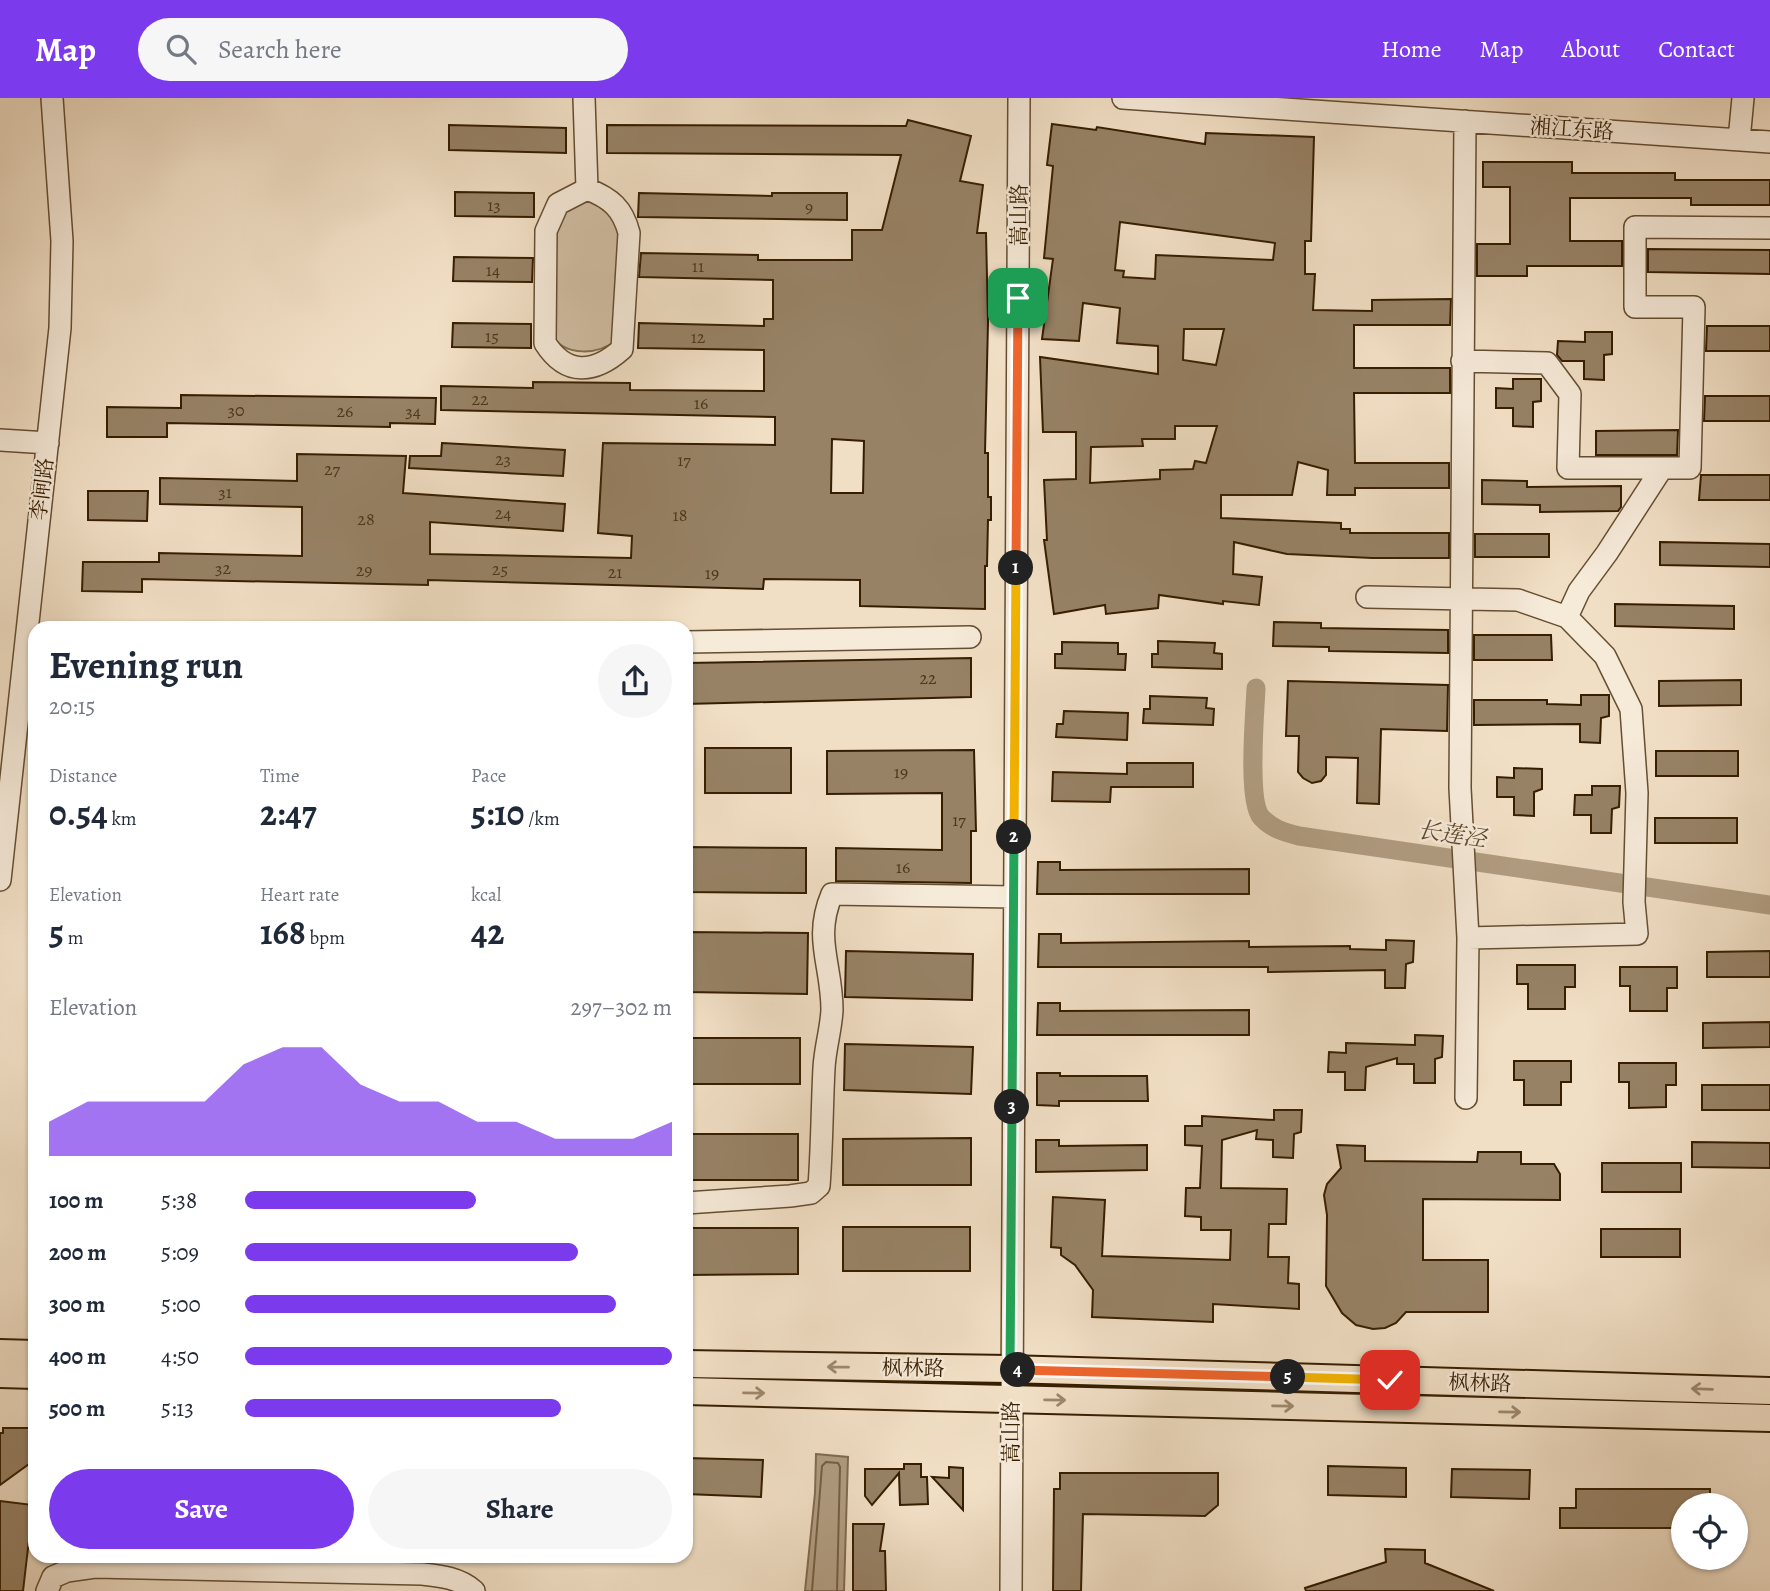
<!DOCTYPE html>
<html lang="en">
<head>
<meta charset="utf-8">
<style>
  :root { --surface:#fff; --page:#f6f6f7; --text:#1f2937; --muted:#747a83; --accent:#7c3aed }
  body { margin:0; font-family:Alegreya,"Noto Serif SC",serif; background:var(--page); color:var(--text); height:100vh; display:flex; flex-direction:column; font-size:26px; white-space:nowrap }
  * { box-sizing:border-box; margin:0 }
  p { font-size:23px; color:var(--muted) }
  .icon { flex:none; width:38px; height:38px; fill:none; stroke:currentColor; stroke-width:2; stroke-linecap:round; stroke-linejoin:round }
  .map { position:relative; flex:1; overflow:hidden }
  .panel { position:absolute; left:28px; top:523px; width:665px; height:942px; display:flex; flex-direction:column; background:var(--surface); border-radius:21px; box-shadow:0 2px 5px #0004 }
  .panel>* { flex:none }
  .buttons { position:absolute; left:1671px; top:1395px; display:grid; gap:14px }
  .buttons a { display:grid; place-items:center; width:77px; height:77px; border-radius:50%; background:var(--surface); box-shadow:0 2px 5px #0004; font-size:35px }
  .pin { position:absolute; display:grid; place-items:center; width:60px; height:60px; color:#fff; margin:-30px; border-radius:14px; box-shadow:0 4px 10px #0006 }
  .km { position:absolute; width:35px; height:35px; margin:-18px; border-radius:50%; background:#222; color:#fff; font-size:19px; line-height:35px; text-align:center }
  .round { display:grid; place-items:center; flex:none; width:74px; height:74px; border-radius:37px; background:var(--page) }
  .overview { display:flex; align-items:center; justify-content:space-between; height:119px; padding:0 21px }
  h1 { font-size:38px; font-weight:700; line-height:52px }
  .figures { display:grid; grid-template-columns:repeat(3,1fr); gap:10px; height:119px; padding:7px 21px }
  .figures div { display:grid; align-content:center }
  .figures b { font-size:35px; font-weight:700 }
  .figures small { font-size:19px; font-weight:400 }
  .figures p { font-size:19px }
  .chart { height:196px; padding:14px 21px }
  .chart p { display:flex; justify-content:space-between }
  .chart svg { width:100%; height:126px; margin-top:7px; fill:var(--accent); opacity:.7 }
  .primary-button { display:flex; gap:14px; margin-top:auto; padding:14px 21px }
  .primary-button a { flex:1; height:80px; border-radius:42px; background:var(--accent); color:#fff; font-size:28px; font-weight:700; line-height:80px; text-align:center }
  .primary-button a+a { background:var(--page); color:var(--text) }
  ul { padding:0 21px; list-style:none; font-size:23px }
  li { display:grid; grid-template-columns:112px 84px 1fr; align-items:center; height:52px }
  li i { height:18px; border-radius:9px; background:var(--accent) }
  header { display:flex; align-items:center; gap:42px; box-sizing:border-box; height:98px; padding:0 35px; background:var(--accent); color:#fff }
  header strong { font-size:33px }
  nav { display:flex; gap:38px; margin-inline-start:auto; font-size:24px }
  .search { width:490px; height:63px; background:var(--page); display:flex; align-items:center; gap:18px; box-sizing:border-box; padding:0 24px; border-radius:38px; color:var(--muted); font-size:26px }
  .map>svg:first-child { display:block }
  .green { fill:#d1bea4; stroke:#846e52; stroke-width:2 }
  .water { fill:#b19d82; stroke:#806a4e; stroke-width:2 }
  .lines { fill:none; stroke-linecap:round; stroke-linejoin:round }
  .shore { stroke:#745e41; stroke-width:2 }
  .canal { stroke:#b19d82; stroke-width:19 }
  .building { fill:#978266; stroke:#361e00; stroke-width:2; fill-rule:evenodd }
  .minor-casing { stroke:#654e31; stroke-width:24 }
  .major-casing { stroke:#361e00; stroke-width:30 }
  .minor { stroke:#f6ead9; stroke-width:21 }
  .major { stroke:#f1dfc5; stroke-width:26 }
  .oneway { stroke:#9d886c }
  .split-1-casing { stroke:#fff; stroke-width:14 }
  .split-2-casing { stroke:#fff; stroke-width:14 }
  .split-3-casing { stroke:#fff; stroke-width:14 }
  .split-4-casing { stroke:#fff; stroke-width:14 }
  .split-5-casing { stroke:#fff; stroke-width:14 }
  .split-6-casing { stroke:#fff; stroke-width:14 }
  .split-1 { stroke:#f0652b; stroke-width:9 }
  .split-2 { stroke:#f5b400; stroke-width:9 }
  .split-3 { stroke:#22a559; stroke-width:9 }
  .split-4 { stroke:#22a559; stroke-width:9 }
  .split-5 { stroke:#f0652b; stroke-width:9 }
  .split-6 { stroke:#f5b400; stroke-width:9 }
  .labels { text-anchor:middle; stroke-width:5; stroke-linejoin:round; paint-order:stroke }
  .number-label { font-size:18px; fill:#4e371a }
  .street-label { font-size:21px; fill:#361e00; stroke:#f6ead9 }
  .water-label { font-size:23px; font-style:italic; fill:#614a2e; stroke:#f6ead9 }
</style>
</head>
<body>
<header>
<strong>Map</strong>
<div class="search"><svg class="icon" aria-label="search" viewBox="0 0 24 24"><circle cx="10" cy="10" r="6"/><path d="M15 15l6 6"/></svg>Search here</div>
<nav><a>Home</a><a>Map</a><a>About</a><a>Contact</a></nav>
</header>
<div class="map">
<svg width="1770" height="1493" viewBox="0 0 1770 1493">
  <rect width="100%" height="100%" fill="#f1dfc5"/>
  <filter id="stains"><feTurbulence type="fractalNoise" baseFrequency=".00286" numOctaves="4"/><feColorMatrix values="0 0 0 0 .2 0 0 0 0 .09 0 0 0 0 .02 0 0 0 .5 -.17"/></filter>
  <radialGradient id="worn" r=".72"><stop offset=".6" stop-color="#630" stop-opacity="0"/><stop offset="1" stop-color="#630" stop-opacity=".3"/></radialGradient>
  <path class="green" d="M590 102 602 105 621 134 617 242C598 257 566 259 551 237L555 137 564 113Z"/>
  <path class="water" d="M816 1356 848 1359 844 1493H805L815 1395Z"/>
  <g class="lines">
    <path class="shore" d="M812 1493 822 1368 826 1364 838 1365 840 1369 837 1493"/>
    <path class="canal" d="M1256 590C1255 615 1247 702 1261 719 1272 731 1284 734 1299 738L1770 807"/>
  </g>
  <path class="building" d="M908 22 971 38 960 83 983 87 977 135H986L988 224 985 355H988V399H991V422H988L987 468H985V511L860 508V482L764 481 763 491 428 482V487L142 481V494L82 493 83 464H159V455L302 458V409L160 406V380L297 383V356L406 358 403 395 565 406 563 433 430 424V456L631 460 632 438 598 435 603 345 775 347V319L441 312V288L533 290V284L630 285V292L764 293V252L638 250 639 225 764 228V221H773V182L639 179 641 155 758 157V162H852V132H882L901 57 607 55V27L906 28ZM832 341 864 343 863 395H831Z
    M1052 26 1096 32 1097 29 1205 46 1206 35 1314 39 1311 143H1305V176H1315L1313 212 1372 213V202L1451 201 1450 227H1354V270H1450V295H1354L1355 365H1449V390H1355V397H1327L1328 372 1298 364 1292 397H1221V420L1341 425V431H1350V435H1449V460H1372L1287 456 1234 444 1233 476 1262 479 1259 507 1223 503V506L1159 497 1158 510 1106 516 1105 507 1054 516 1044 442H1047L1044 382 1076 381V334H1043L1040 259 1158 276V248L1117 245 1120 210 1083 205 1079 243 1042 241 1053 161 1044 160 1053 68 1047 67ZM1120 124 1275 145 1273 162 1156 157 1155 181 1123 179 1124 173 1115 172ZM1184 231H1224L1216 267 1183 262ZM1175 328H1217L1206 365 1195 363 1193 371 1160 372V381L1090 385 1091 349 1143 348 1142 341H1175Z
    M449 27 566 30V55L449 52Z
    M1483 64H1572V75H1675V82H1770V107H1691V100H1570V143H1622V168H1527V178H1477V146H1510V89H1483Z
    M455 94 534 95V119L455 118Z
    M639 95 772 98V95H847V122L638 119Z
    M1648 151 1770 152V176L1648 174Z
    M454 159 533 160 532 184 453 183Z
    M453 225 531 226V250L452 249Z
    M1707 228H1770V253H1706Z
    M1585 234H1612V256L1604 257V282L1584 281V263H1562L1557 257 1558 243 1585 244Z
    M1513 281H1541V303L1533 304V329L1513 328V310H1496V290L1513 291Z
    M181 297 436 300 435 326 390 325V329L167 325V339H107V309L181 310Z
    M1705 298H1770V323H1704Z
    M1678 332 1677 357H1596V333Z
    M442 345 565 352 563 378 409 370 410 358H441Z
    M1701 377H1770V402H1699Z
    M1482 382 1527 383V389L1621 388V409L1618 413 1540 414V407L1482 406Z
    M88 393H148L147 423 88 422Z
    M1475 436H1549V459H1475Z
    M1660 444 1770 446V469L1660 467Z
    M1615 506 1734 508V531L1615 528Z
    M1274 524 1321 525V530L1448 532V555L1329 553V549L1273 548Z
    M1474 537H1551L1552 562H1474Z
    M1158 543 1215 545 1214 555 1222 556V571L1152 569V556H1158Z
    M1062 544 1118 545V556H1126L1125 572 1055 570V556H1062Z
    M971 560V599L686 606V565Z
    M1741 582V607L1659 608V583Z
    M1288 583 1448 587 1447 633 1381 631 1379 706 1357 705 1358 660 1326 659V677L1321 683 1312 685 1303 680 1298 674 1299 638H1286Z
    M1581 597H1609V618L1601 620 1600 645 1580 644V626L1474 627V602H1547V606L1581 607Z
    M1150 598 1207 600 1206 610 1214 611 1213 627 1143 625 1144 611H1150Z
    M1064 613 1128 615 1127 642 1056 639 1057 626H1063Z
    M705 650H791V695H705Z
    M974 652 976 733H971V785L836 783V750L942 752V695L827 696V653Z
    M1656 653H1738V678H1656Z
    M1127 665H1193V689H1111L1110 704 1052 703 1053 674 1127 676Z
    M1514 670 1542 671V691L1534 694V718L1514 717V699H1497V679L1514 680Z
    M1592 688H1620L1619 709 1612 711 1611 735H1591V717H1574L1575 697H1592Z
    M1655 720H1737V745H1655Z
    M686 749 806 750V795L686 794Z
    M1038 764H1060V772L1249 771V796H1037Z
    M686 834 808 835 807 896 686 894Z
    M1039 836H1061V845L1249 843V849L1350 848V851L1386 852V842L1414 843 1413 864 1406 866 1405 890H1385V872L1268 874V869H1038Z
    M846 853 973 856 972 902 845 899Z
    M1770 853V879H1707V854Z
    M1517 867H1575V889H1565V911H1528V886H1517Z
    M1620 869H1677V890H1667V913H1630V888H1620Z
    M1038 905H1060V913L1249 912V937H1037Z
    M1770 924V949L1703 950V925Z
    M1415 937 1443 938 1442 959 1435 961V985H1414V966H1397V960L1366 969 1365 992H1345V974H1328L1329 954 1346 955V945L1415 947Z
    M686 940H800V986H686Z
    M845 946 973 949 971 996 844 992Z
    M1514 963H1571V984H1561V1007H1524V982H1514Z
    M1619 965H1676V987H1666V1009L1629 1010V984H1619Z
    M1037 975H1060V978H1147L1148 1003H1059V1008L1037 1007Z
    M1702 987H1770V1012H1702Z
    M1274 1012H1302L1301 1034 1294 1036 1293 1060 1273 1059V1042L1256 1041 1257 1032 1222 1042 1221 1090 1287 1091 1286 1126H1269L1268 1159H1289L1288 1185 1299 1186V1211L1213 1206V1224L1092 1219 1093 1192 1075 1167 1061 1157V1150L1051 1149 1053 1099 1105 1102 1102 1158 1230 1162 1231 1132H1201V1119L1185 1118 1186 1090H1200L1202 1048 1185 1047V1028H1202V1018L1274 1022Z
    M686 1036H798V1082H686Z
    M971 1040V1087H843V1041Z
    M1036 1042H1059V1048L1147 1047V1072L1036 1074Z
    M1692 1044 1770 1045V1070L1692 1069Z
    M1337 1047 1365 1048V1063L1477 1064 1478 1054H1521V1066H1554L1560 1076V1102L1423 1101V1162H1488V1214H1406L1396 1225 1385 1230 1373 1231 1356 1227 1342 1215 1326 1188 1327 1117 1324 1097 1327 1086 1341 1070Z
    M1602 1065H1681V1094H1602Z
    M843 1129H970V1173H843Z
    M686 1130H798V1176L686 1177Z
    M1601 1131H1680V1159H1601Z
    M3 1330H35V1366H29L0 1387V1335H3Z
    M686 1360 763 1362 761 1399 686 1396Z
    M904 1366H921V1379H927L928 1406 900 1407 899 1375 872 1407 865 1398V1371H904Z
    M1328 1368 1406 1370V1399L1328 1397Z
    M949 1369 963 1370V1412L932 1379 949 1380Z
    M1452 1371 1530 1372 1529 1401 1451 1399Z
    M1060 1375H1218V1407L1205 1418 1083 1416 1081 1493H1053L1054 1391H1060Z
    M1576 1391H1710V1407H1684V1430H1560V1410H1576Z
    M0 1403 33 1407 23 1493H0Z
    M853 1426H884L880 1453H885L886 1493H853Z
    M1385 1451 1425 1452V1465L1494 1493H1306L1305 1490 1386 1464Z"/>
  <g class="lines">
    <g class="minor-casing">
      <path id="minor" d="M584 0 587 91
        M1123 0 1770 44
        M1465 23 1460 690 1468 840 1466 1000
        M1739 42 1743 0
        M587 91C611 100 623 111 629 135L622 251C594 276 566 278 545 245L546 133 558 106Z
        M1462 263 1547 265 1570 296 1568 370H1662L1607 455 1579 493 1567 519
        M0 342 48 345
        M1662 370H1690L1694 209H1635V129L1770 130
        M1367 499 1518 502 1567 519 1605 558 1631 611 1637 695 1634 804 1637 836 1468 840
        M686 544 970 539
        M0 782 60 230 62 143 52 0
        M686 1105 790 1098 811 1095 819 1088C822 1049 822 1009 824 970 825 950 831 932 832 912 832 866 813 841 832 796L1014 799
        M47 1493 53 1479 67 1473 95 1469 422 1476C441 1478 460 1480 474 1493
        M1011 1493 1019 0"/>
    </g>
    <g class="major-casing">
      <path id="major" d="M0 1255 35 1256
        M686 1266 1010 1271 1770 1293
        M0 1276 35 1277
        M686 1293 1770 1320"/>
    </g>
    <use href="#minor" class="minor"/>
    <use href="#major" class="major"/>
  </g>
  <defs><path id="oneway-shaft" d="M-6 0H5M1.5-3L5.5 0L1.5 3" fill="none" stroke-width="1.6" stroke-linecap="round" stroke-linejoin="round" transform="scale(1.75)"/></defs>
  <g class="oneway">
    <use href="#oneway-shaft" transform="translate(838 1269) rotate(-179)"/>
    <use href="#oneway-shaft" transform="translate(1702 1291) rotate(-178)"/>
    <use href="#oneway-shaft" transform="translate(754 1295) rotate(1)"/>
    <use href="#oneway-shaft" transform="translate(1055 1302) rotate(1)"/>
    <use href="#oneway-shaft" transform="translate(1283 1308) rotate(1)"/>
    <use href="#oneway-shaft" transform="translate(1510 1314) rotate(1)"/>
  </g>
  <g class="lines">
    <g class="split-1-casing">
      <path id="split-1" d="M1016 470 1018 200"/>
    </g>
    <g class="split-2-casing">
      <path id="split-2" d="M1014 739 1016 470"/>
    </g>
    <g class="split-3-casing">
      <path id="split-3" d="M1012 1009 1014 739"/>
    </g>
    <g class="split-4-casing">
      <path id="split-4" d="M1012 1009 1010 1271 1018 1272"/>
    </g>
    <g class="split-5-casing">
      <path id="split-5" d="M1018 1272 1288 1279"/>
    </g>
    <g class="split-6-casing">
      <path id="split-6" d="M1288 1279 1390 1282"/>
    </g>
    <use href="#split-1" class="split-1"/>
    <use href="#split-2" class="split-2"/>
    <use href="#split-3" class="split-3"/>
    <use href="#split-4" class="split-4"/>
    <use href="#split-5" class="split-5"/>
    <use href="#split-6" class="split-6"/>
  </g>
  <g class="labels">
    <g class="number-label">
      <text x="494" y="113">13</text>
      <text x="809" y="115">9</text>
      <text x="698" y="174">11</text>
      <text x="493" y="178">14</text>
      <text x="492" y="244">15</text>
      <text x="698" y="245">12</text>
      <text x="480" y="307">22</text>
      <text x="701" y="311">16</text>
      <text x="236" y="318">30</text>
      <text x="345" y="319">26</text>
      <text x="413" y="319">34</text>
      <text x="503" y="367">23</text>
      <text x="684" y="368">17</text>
      <text x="332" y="377">27</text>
      <text x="225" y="400">31</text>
      <text x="503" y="421">24</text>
      <text x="680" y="423">18</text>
      <text x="366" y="427">28</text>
      <text x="223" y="476">32</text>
      <text x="500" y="477">25</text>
      <text x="364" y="478">29</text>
      <text x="615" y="480">21</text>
      <text x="712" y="481">19</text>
      <text x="928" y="586">22</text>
      <text x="901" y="680">19</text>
      <text x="959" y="728">17</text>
      <text x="903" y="775">16</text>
    </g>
    <g class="street-label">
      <text transform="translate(1572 31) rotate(4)" y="7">湘江东路</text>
      <text transform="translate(1019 117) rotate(-90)" y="7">嵩山路</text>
      <text transform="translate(42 391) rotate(-83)" y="7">李闸路</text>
      <text transform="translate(913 1270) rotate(1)" y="7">枫林路</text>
      <text transform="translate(1480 1285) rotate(2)" y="7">枫林路</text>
      <text transform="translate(1011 1334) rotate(-90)" y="7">嵩山路</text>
    </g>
    <g class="water-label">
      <text transform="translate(1452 736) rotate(8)" y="8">长莲泾</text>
    </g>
  </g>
  <rect width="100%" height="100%" filter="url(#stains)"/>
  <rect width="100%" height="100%" fill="url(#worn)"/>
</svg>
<div class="buttons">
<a><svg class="icon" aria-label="locate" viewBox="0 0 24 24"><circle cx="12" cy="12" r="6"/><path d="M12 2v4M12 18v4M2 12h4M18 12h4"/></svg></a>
</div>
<div class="pin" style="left:1018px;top:200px;background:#1e9e55"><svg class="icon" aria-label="arrive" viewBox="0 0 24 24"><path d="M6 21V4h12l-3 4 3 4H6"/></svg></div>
<div class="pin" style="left:1390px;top:1282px;background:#d93025"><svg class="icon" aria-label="check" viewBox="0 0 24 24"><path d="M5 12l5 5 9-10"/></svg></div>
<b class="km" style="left:1016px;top:470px">1</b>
<b class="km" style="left:1014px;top:739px">2</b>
<b class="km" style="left:1012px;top:1009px">3</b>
<b class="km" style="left:1018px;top:1272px">4</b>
<b class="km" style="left:1288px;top:1279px">5</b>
<section class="panel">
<div class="overview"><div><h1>Evening run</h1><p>20:15</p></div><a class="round"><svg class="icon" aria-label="share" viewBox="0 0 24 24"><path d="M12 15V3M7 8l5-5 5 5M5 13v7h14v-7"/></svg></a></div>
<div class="figures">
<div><p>Distance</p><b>0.54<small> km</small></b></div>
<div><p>Time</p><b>2:47</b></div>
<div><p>Pace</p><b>5:10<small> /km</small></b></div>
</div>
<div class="figures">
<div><p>Elevation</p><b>5<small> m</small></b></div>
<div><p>Heart rate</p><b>168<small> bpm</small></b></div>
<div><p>kcal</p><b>42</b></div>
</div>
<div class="chart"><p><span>Elevation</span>297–302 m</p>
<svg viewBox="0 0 160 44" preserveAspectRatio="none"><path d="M0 44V32L10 25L20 25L30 25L40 25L50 12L60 6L70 6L80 19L90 25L100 25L110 32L120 32L130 38L140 38L150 38L160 32V44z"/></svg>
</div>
<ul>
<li><b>100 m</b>5:38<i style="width:54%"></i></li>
<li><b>200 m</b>5:09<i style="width:78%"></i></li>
<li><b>300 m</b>5:00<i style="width:87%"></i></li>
<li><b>400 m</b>4:50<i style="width:100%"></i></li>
<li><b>500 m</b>5:13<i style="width:74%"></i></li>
</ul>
<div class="primary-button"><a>Save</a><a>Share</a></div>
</section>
</div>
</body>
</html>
